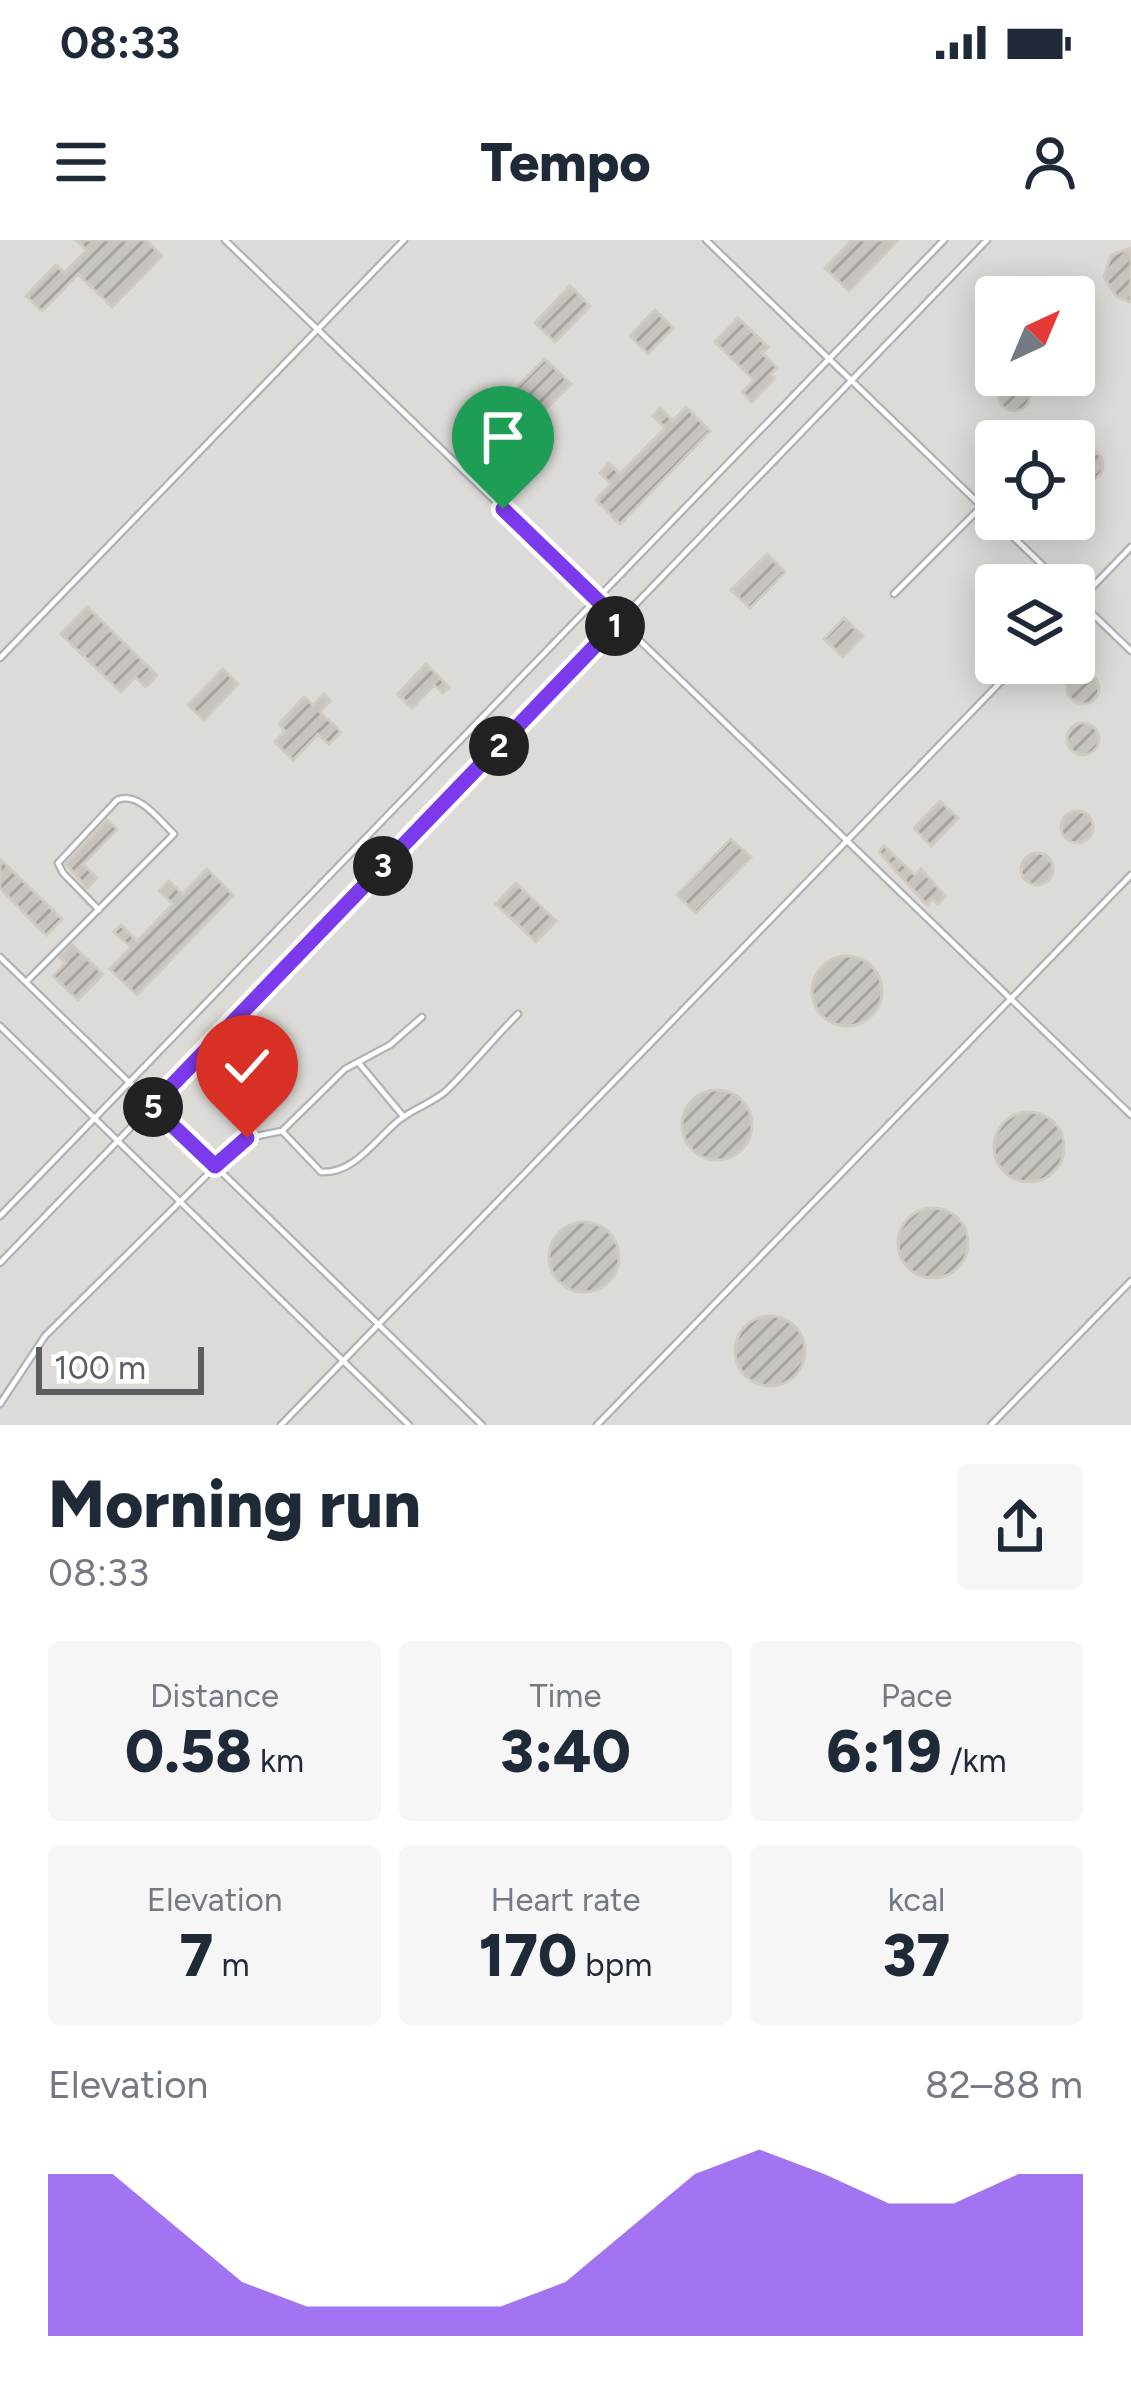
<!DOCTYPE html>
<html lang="en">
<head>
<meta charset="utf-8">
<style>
  :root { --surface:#fff; --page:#f6f6f7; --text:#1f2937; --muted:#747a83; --accent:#7c3aed }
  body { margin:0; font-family:Figtree,sans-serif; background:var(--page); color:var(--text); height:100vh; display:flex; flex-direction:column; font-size:45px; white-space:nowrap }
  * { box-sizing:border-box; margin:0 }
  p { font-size:39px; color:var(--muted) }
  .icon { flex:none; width:66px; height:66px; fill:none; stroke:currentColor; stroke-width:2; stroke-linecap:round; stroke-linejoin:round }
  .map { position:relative; height:1185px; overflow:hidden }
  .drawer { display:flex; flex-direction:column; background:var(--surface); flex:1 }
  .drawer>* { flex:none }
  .needle { width:78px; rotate:44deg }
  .tools { position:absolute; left:975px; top:36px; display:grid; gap:24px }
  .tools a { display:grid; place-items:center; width:120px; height:120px; border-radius:12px; background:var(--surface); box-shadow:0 6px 30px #0003; font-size:60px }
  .scale { position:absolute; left:36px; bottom:30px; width:168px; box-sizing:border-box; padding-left:12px; border:6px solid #5b5e61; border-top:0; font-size:33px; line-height:42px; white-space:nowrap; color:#5b5e61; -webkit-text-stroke:9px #fff; paint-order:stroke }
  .pin { position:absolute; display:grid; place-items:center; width:102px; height:102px; color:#fff; margin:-123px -51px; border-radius:50% 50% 50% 0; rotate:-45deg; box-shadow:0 0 12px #0007 }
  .pin .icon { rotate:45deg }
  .km { position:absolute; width:60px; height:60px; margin:-30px; border-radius:50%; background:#222; color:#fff; font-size:33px; line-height:60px; text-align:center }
  .round { display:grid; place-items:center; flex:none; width:126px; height:126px; border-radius:12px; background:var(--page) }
  .summary { display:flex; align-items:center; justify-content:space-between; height:204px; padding:0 48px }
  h1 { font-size:66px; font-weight:800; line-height:90px }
  .stats { display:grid; grid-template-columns:repeat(3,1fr); gap:18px; height:204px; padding:12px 48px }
  .stats div { display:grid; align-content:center; border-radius:12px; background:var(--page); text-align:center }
  .stats b { font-size:60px; font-weight:800 }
  .stats small { font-size:33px; font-weight:400 }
  .stats p { font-size:33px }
  .chart { height:336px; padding:24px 48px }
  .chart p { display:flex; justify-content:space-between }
  .chart svg { width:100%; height:216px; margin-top:12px; fill:var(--accent); opacity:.7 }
  .status { display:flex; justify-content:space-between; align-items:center; height:84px; padding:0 60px; background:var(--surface); direction:ltr }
  .status svg { height:33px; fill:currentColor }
  header { display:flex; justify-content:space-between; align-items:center; height:156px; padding:0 48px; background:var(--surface); font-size:54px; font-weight:800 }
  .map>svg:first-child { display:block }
  .industrial { fill:#dddbd7; fill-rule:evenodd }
  .building { fill:url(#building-hatch); stroke:#d0cac1; stroke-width:3 }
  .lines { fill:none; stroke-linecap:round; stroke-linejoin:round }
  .service-casing { stroke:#b0b3b6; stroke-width:9 }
  .service { stroke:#fff; stroke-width:4.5 }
  .route-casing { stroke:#fff; stroke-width:24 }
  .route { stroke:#7c3aed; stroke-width:15 }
</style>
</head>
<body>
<div class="status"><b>08:33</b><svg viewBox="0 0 49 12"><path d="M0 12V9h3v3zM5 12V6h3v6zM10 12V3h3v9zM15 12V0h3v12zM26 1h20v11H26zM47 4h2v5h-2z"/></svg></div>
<header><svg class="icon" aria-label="menu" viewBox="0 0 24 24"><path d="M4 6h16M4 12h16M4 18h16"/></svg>Tempo<svg class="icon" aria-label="person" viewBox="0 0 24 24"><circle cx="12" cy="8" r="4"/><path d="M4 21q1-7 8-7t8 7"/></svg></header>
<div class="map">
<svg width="1131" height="1185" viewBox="0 0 1131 1185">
  <defs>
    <pattern id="building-hatch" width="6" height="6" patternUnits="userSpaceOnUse" patternTransform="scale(3)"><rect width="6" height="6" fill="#c7c4bf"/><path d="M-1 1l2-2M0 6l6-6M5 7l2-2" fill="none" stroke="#a5a29f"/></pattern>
  </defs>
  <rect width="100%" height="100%" fill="#ece9e2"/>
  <path class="industrial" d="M0 0H1131V1185H0ZM996 57H1074V135H996ZM996 201H1074V279H996ZM996 345H1074V423H996Z"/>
  <path class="building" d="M76 0H146L162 16 112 67 78 34 42 71 26 56 56 25 64 33 87 10Z
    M852 0H898L849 51 825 28Z
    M1131 8V62L1117 57 1104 37 1111 15Z
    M570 46 590 66 555 102 535 83Z
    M655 70 673 88 648 114 630 96Z
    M738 78 768 107 762 113 777 128 771 134 775 138 752 162 742 152 754 140 715 102Z
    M545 119 571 144 536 179 510 154Z
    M998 155a16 16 0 1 1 32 0a16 16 0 1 1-32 0Z
    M686 167 710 191 620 284 596 260 611 244 600 233 609 223 620 234 665 188 653 176 660 168 673 181Z
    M1071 225a16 16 0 1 1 32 0a16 16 0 1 1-32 0Z
    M767 314 785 332 750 368 731 350Z
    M87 367 157 435 146 447 135 437 121 452 61 394Z
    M844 378 863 396 843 417 824 399Z
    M426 424 449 447 443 453 434 445 412 468 398 454Z
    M223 429 238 444 204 480 188 465Z
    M1067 448a16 16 0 1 1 32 0a16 16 0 1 1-32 0Z
    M324 454 330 461 320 472 341 492 329 504 318 494 293 520 275 502 285 491 279 484 304 457 313 465Z
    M1067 499a16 16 0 1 1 32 0a16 16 0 1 1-32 0Z
    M940 561 958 578 931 606 914 588Z
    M1061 587a16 16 0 1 1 32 0a16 16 0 1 1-32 0Z
    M107 580 117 589 83 624 97 638 87 648 66 624Z
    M731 599 751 617 696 673 677 655Z
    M884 606 915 635 921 629 945 656 938 664 932 659 927 665 879 612Z
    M1021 629a16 16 0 1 1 32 0a16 16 0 1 1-32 0Z
    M0 619 62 679 46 695 0 648Z
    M207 629 233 655 137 755 110 729 131 707 114 692 121 685 137 701 173 664 159 651 169 641 182 654Z
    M516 643 556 681 536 702 496 664Z
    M72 705 103 734 78 760 53 736 66 723 60 717Z
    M812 751a35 35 0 1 1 70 0a35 35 0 1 1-70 0Z
    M682 885a35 35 0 1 1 70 0a35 35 0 1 1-70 0Z
    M994 907a35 35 0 1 1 70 0a35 35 0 1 1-70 0Z
    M898 1003a35 35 0 1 1 70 0a35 35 0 1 1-70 0Z
    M549 1017a35 35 0 1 1 70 0a35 35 0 1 1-70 0Z
    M735 1111a35 35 0 1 1 70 0a35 35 0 1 1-70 0Z"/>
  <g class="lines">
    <g class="service-casing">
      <path id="service" d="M225 0 1131 875
        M706 0 1063 345
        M894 354 982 266
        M1074 356 1131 411
        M1074 366 1131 307
        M0 418 404 0
        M0 717 482 1185
        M26 742 174 594C159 580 139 551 117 560L58 623 63 633 99 670
        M0 786 409 1185
        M358 822 403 876
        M282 891 321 932C354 934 375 900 398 881 412 869 431 864 446 851 471 827 493 799 518 774
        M0 976 944 0
        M0 1023 987 0
        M0 1164 45 1096 215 927 247 898 282 891 345 829 390 805 422 777
        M281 1185 1019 423
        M597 1185 1131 635
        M991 1185 1131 1041"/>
    </g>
    <use href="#service" class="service"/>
  </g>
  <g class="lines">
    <g class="route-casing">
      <path id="route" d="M247 898 215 926 152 866 619 381 503 269"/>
    </g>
    <use href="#route" class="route"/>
  </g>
</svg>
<div class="tools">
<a><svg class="needle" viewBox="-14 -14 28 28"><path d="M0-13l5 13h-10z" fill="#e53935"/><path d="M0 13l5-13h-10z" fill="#747a83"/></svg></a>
<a><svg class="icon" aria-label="locate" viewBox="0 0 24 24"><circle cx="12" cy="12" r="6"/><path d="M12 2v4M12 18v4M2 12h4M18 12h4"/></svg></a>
<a><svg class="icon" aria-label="layers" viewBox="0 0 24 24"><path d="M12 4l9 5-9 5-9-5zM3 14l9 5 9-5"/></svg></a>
</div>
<div class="scale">100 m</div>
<div class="pin" style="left:503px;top:269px;background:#1e9e55"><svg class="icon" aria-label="arrive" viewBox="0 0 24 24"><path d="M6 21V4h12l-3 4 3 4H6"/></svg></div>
<div class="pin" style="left:247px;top:898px;background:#d93025"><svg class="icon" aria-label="check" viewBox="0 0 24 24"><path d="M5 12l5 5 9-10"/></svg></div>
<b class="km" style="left:615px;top:386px">1</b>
<b class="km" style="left:499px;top:506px">2</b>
<b class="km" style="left:383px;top:626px">3</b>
<b class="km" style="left:153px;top:867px">5</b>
</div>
<section class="drawer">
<div class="summary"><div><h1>Morning run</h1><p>08:33</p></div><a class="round"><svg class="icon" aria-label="share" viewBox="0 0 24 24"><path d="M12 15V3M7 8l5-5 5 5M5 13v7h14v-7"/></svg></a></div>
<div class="stats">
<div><p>Distance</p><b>0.58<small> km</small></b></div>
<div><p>Time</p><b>3:40</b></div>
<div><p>Pace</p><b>6:19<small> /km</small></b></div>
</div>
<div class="stats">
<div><p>Elevation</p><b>7<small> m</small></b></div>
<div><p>Heart rate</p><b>170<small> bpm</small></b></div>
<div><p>kcal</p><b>37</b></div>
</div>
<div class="chart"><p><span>Elevation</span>82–88 m</p>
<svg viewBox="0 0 160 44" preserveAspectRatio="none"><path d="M0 44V11L10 11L20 22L30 33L40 38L50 38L60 38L70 38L80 33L90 22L100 11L110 6L120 11L130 17L140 17L150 11L160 11V44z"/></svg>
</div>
</section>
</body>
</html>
